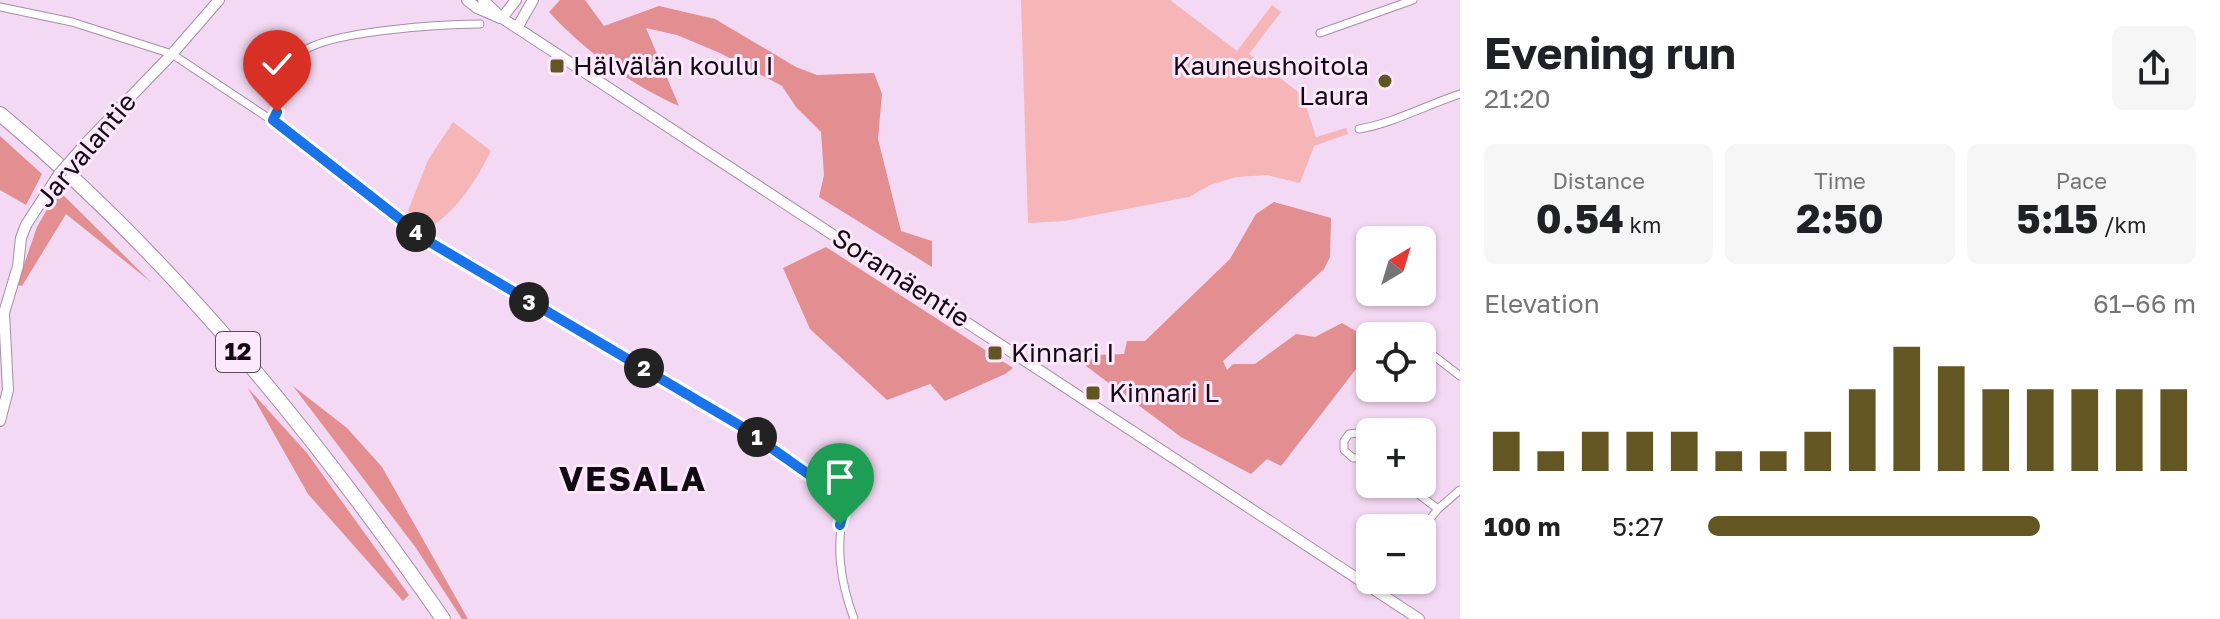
<!DOCTYPE html>
<html lang="en">
<head>
<meta charset="utf-8">
<style>
  :root { --surface:#fff; --page:#f6f6f6; --text:#202124; --muted:#757577; --accent:#645623 }
  body { margin:0; font-family:"Golos Text",sans-serif; background:var(--page); color:var(--text); height:100vh; display:flex; flex-direction:column; font-size:30px; white-space:nowrap }
  * { box-sizing:border-box; margin:0 }
  p { font-size:26px; color:var(--muted) }
  .icon { flex:none; width:44px; height:44px; fill:none; stroke:currentColor; stroke-width:2; stroke-linecap:round; stroke-linejoin:round }
  .map { position:relative; flex:1; overflow:hidden }
  .drawer { display:flex; flex-direction:column; background:var(--surface); width:760px }
  .drawer>* { flex:none }
  .needle { width:52px; rotate:38deg }
  .tools { position:absolute; left:1356px; top:226px; display:grid; gap:16px }
  .tools a { display:grid; place-items:center; width:80px; height:80px; border-radius:12px; background:var(--surface); box-shadow:0 2px 6px #0004; font-size:40px }
  .pin { position:absolute; display:grid; place-items:center; width:68px; height:68px; color:#fff; margin:-82px -34px; border-radius:50% 50% 50% 0; rotate:-45deg; box-shadow:0 0 8px #0007 }
  .pin .icon { rotate:45deg }
  .km { position:absolute; width:40px; height:40px; margin:-20px; border-radius:50%; background:#222; color:#fff; font-size:22px; line-height:40px; text-align:center }
  .round { display:grid; place-items:center; flex:none; width:84px; height:84px; border-radius:12px; background:var(--page) }
  .summary { display:flex; align-items:center; justify-content:space-between; height:136px; padding:0 24px }
  h1 { font-size:44px; font-weight:700; line-height:60px }
  .figures { display:grid; grid-template-columns:repeat(3,1fr); gap:12px; height:136px; padding:8px 24px }
  .figures div { display:grid; align-content:center; border-radius:12px; background:var(--page); text-align:center }
  .figures b { font-size:40px; font-weight:700 }
  .figures small { font-size:22px; font-weight:400 }
  .figures p { font-size:22px }
  .chart { height:224px; padding:16px 24px }
  .chart p { display:flex; justify-content:space-between }
  .chart svg { width:100%; height:144px; margin-top:8px; stroke:var(--accent); stroke-width:6 }
  ul { padding:0 24px; list-style:none; font-size:26px }
  li { display:grid; grid-template-columns:128px 96px 1fr; align-items:center; height:60px }
  li i { height:20px; border-radius:10px; background:var(--accent) }
  main { display:flex; flex:1; min-height:0 }
  .map>svg:first-child { display:block }
  .green { fill:#f6b5b6 }
  .forest { fill:#e38e91 }
  .lines { fill:none; stroke-linecap:round; stroke-linejoin:round }
  .street-casing { stroke:#a68ea6; stroke-width:9 }
  .secondary-casing { stroke:#a68ea6; stroke-width:12 }
  .highway-casing { stroke:#a68ea6; stroke-width:16 }
  .street { stroke:#fff; stroke-width:7 }
  .secondary { stroke:#fff; stroke-width:10 }
  .highway { stroke:#fff; stroke-width:14 }
  .secondary-bridge-casing { stroke:#a68ea6; stroke-width:12; stroke-linecap:butt }
  .secondary-bridge { stroke:#fff; stroke-width:10 }
  .route-casing { stroke:#fff; stroke-width:16 }
  .route { stroke:#1a73e8; stroke-width:10 }
  .poi-dot { fill:#645623; stroke:#fde8fd; stroke-width:3 }
  .labels { text-anchor:middle; stroke-width:6; stroke-linejoin:round; paint-order:stroke }
  .shield { fill:#fde8fd; stroke:#584d58; stroke-width:2 }
  .shield-label { font-size:24px; font-weight:bold; fill:#120a12 }
  .poi-label { font-size:26px; fill:#120a12; stroke:#fde8fd; text-anchor:start }
  .street-label { font-size:26px; fill:#120a12; stroke:#fde8fd }
  .district-label { font-size:34px; font-weight:bold; letter-spacing:2px; fill:#120a12; stroke:#fde8fd }
</style>
</head>
<body>
<main>
<div class="map">
<svg width="1460" height="619" viewBox="0 0 1460 619">
  <rect width="100%" height="100%" fill="#f3d9f3"/>
  <path class="green" d="M1021 0H1170L1237 51 1272 5 1281 12 1249 54 1303 96 1316 137 1346 128 1348 134 1314 146 1300 183 1267 175 1236 177 1210 185 1189 197 1064 221 1028 223Z
    M453 122 491 151C477 179 458 209 432 226L408 211 428 160Z"/>
  <path class="forest" d="M560 0H585L604 26 659 6 715 19 796 67 817 75 874 73 882 94 878 139 901 231 932 241V267L819 197 824 175 821 132 796 107 782 86 720 53 677 35 646 28 679 106C631 85 585 51 549 12Z
    M0 136 42 174 26 205 0 190Z
    M58 190 151 282 66 214 22 286 17 285 37 227Z
    M1274 202 1331 218 1330 257 1324 269 1223 361 1227 370 1233 364H1255L1296 334 1315 337 1342 323 1370 339V351L1281 466 1267 459 1251 474 1181 437 1086 366 1095 355 1124 354 1127 341H1145L1230 259 1256 214Z
    M826 247 1013 368 1005 374 945 401 930 384 887 400 810 329 783 268Z
    M293 386 347 428 382 467 468 619H462L416 548Z
    M248 388 307 453 409 595 403 601 308 494Z"/>
  <g class="lines">
    <g class="street-casing">
      <path id="street" d="M0 7 72 22 172 54 288 131 428 241 739 425 828 488 845 506C835 545 840 581 854 619
        M1320 33 1413 0
        M273 120C284 100 284 74 298 56 317 31 446 24 480 24
        M1359 129C1394 123 1426 105 1460 94
        M1429 352 1460 376
        M1370 447 1368 440 1358 433 1349 434 1344 441V450L1353 458 1370 457
        M1405 484 1438 509
        M1422 529 1438 509 1460 490
        M1379 593 1388 580"/>
    </g>
    <g class="secondary-casing">
      <path id="secondary" d="M467 0 477 8 500 18
        M483 0 502 18 1419 619
        M502 18 516 0
        M517 28 533 0
        M86 143 172 54 219 0
        M0 421 8 390 4 313 18 266 21 238 26 225"/>
    </g>
    <g class="highway-casing">
      <path id="highway" d="M0 114C173 258 315 435 443 619"/>
    </g>
    <use href="#street" class="street"/>
    <use href="#secondary" class="secondary"/>
    <use href="#highway" class="highway"/>
    <g class="secondary-bridge-casing">
      <path id="secondary-bridge" d="M26 225 59 174 86 143"/>
    </g>
    <use href="#secondary-bridge" class="secondary-bridge"/>
  </g>
  <g class="lines">
    <g class="route-casing">
      <path id="route" d="M277 112 273 120 428 241 739 425 828 488 845 506 840 525"/>
    </g>
    <use href="#route" class="route"/>
  </g>
  <g class="poi-dot">
    <rect x="549" y="58" width="16" height="16" rx="4"/>
    <circle cx="1385" cy="81" r="8"/>
    <rect x="987" y="345" width="16" height="16" rx="4"/>
    <rect x="1085" y="385" width="16" height="16" rx="4"/>
  </g>
  <g class="labels">
    <rect class="shield" x="216" y="332" width="44" height="40" rx="6"/>
    <g class="shield-label">
      <text x="238" y="360">12</text>
    </g>
    <g class="poi-label">
      <text x="573" y="75">Hälvälän koulu I</text>
      <text x="1369" y="75" text-anchor="end">Kauneushoitola<tspan x="1369" dy="30">Laura</tspan></text>
      <text x="1011" y="362">Kinnari I</text>
      <text x="1109" y="402">Kinnari L</text>
    </g>
    <g class="street-label">
      <text transform="translate(86 150) rotate(-50)" y="9">Jarvalantie</text>
      <text transform="translate(901 278) rotate(33)" y="9">Soramäentie</text>
    </g>
    <g class="district-label">
      <text x="633" y="491">VESALA</text>
    </g>
  </g>
</svg>
<div class="tools">
<a><svg class="needle" viewBox="-14 -14 28 28"><path d="M0-13l5 13h-10z" fill="#e53935"/><path d="M0 13l5-13h-10z" fill="#757577"/></svg></a>
<a><svg class="icon" aria-label="locate" viewBox="0 0 24 24"><circle cx="12" cy="12" r="6"/><path d="M12 2v4M12 18v4M2 12h4M18 12h4"/></svg></a>
<a>+</a>
<a>−</a>
</div>
<div class="pin" style="left:840px;top:525px;background:#1e9e55"><svg class="icon" aria-label="arrive" viewBox="0 0 24 24"><path d="M6 21V4h12l-3 4 3 4H6"/></svg></div>
<div class="pin" style="left:277px;top:112px;background:#d93025"><svg class="icon" aria-label="check" viewBox="0 0 24 24"><path d="M5 12l5 5 9-10"/></svg></div>
<b class="km" style="left:757px;top:437px">1</b>
<b class="km" style="left:644px;top:368px">2</b>
<b class="km" style="left:529px;top:302px">3</b>
<b class="km" style="left:416px;top:232px">4</b>
</div>
<section class="drawer">
<div class="summary"><div><h1>Evening run</h1><p>21:20</p></div><a class="round"><svg class="icon" aria-label="share" viewBox="0 0 24 24"><path d="M12 15V3M7 8l5-5 5 5M5 13v7h14v-7"/></svg></a></div>
<div class="figures">
<div><p>Distance</p><b>0.54<small> km</small></b></div>
<div><p>Time</p><b>2:50</b></div>
<div><p>Pace</p><b>5:15<small> /km</small></b></div>
</div>
<div class="chart"><p><span>Elevation</span>61–66 m</p>
<svg viewBox="0 0 160 44" preserveAspectRatio="none"><path d="M5 44V32M15 44V38M25 44V32M35 44V32M45 44V32M55 44V38M65 44V38M75 44V32M85 44V19M95 44V6M105 44V12M115 44V19M125 44V19M135 44V19M145 44V19M155 44V19"/></svg>
</div>
<ul>
<li><b>100 m</b>5:27<i style="width:68%"></i></li>
</ul>
</section>
</main>
</body>
</html>
